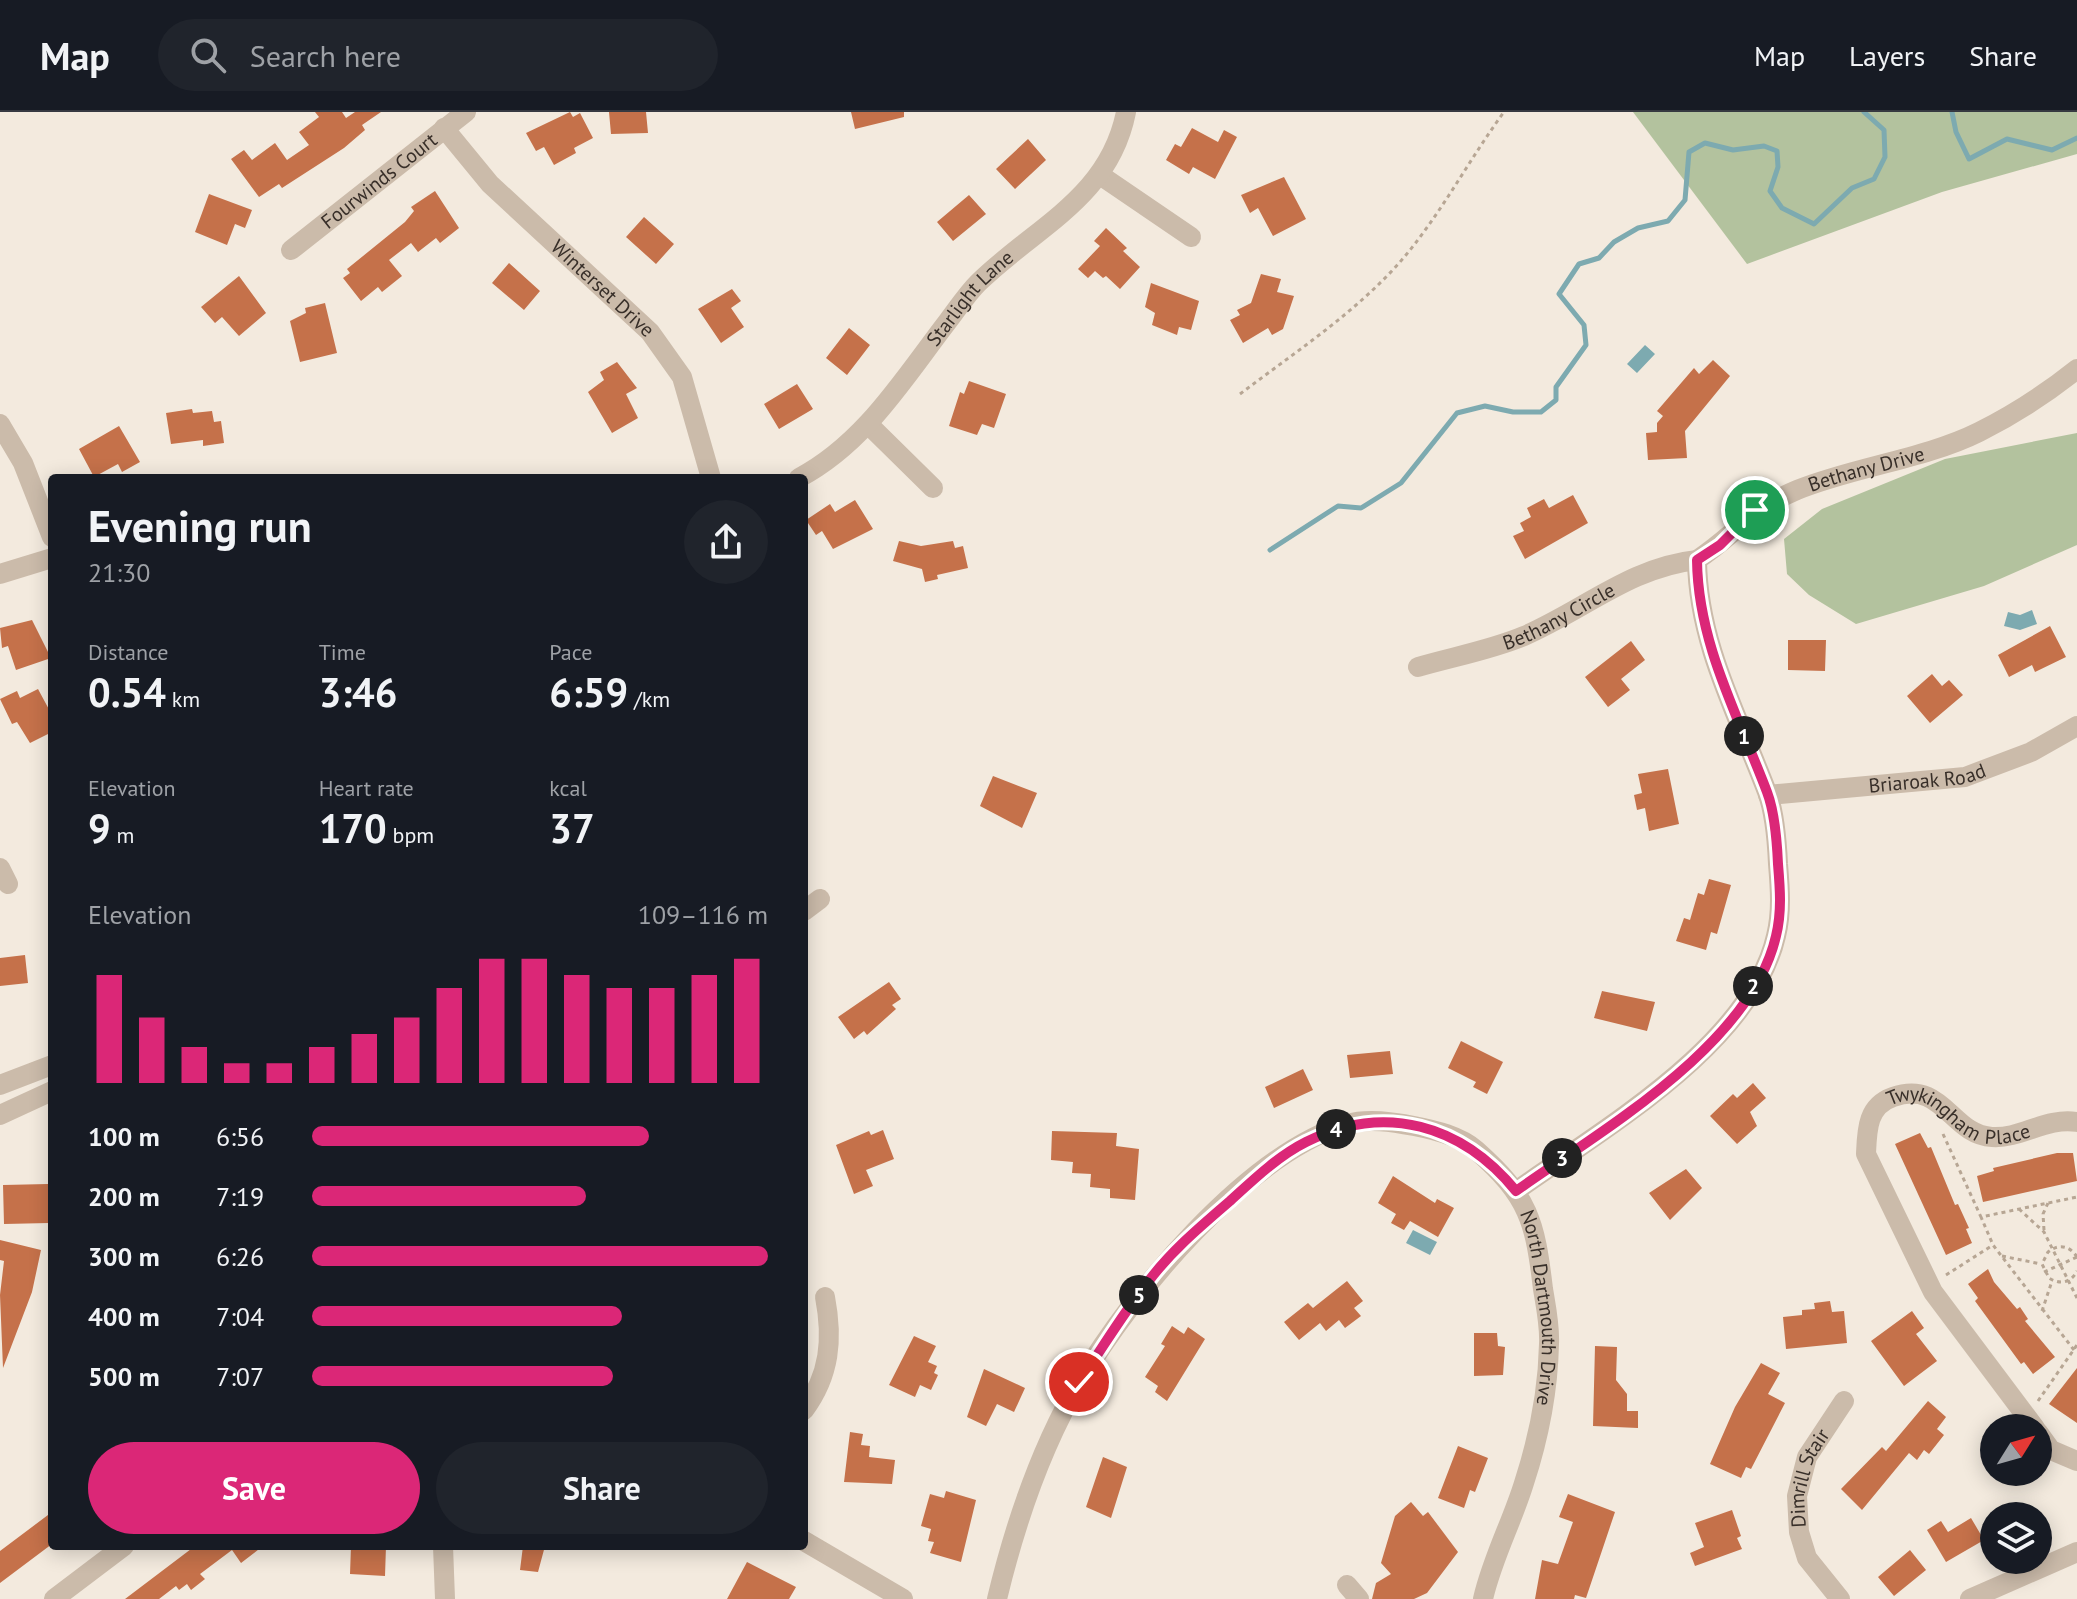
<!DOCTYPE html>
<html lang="en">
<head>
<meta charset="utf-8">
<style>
  :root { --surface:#171b24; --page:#20242c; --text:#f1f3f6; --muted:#9ea1a6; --line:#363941; --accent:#db2777 }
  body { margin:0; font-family:"PT Sans",sans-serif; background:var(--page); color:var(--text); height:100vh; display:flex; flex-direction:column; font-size:30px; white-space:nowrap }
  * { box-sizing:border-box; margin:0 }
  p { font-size:26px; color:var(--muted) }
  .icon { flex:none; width:44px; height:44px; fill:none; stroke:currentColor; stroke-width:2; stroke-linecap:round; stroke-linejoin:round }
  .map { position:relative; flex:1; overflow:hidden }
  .sheet { position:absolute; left:48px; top:362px; width:760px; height:1076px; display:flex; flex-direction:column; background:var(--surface); border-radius:8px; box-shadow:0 4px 20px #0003 }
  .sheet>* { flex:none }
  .needle { width:52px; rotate:53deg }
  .fabs { position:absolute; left:1980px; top:1302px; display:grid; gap:16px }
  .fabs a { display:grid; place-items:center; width:72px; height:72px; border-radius:50%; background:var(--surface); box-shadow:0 4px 20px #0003; font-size:40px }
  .pin { position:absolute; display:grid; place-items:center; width:68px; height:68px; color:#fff; margin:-34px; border:4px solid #fff; border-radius:50%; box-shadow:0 2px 8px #0007 }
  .km { position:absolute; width:40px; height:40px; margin:-20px; border-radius:50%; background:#222; color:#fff; font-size:22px; line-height:40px; text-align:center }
  .round { display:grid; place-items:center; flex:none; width:84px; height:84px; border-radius:42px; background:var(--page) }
  .headline { display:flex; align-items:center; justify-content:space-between; height:136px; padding:0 40px }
  h1 { font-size:44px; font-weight:800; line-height:60px }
  .metrics { display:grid; grid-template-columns:repeat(3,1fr); gap:12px; height:136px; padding:8px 40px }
  .metrics div { display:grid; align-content:center }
  .metrics b { font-size:40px; font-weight:800 }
  .metrics small { font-size:22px; font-weight:400 }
  .metrics p { font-size:22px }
  .chart { height:224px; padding:16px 40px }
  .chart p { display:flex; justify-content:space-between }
  .chart svg { width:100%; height:144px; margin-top:8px; stroke:var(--accent); stroke-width:6 }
  .action { display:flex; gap:16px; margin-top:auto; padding:16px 40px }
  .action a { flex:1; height:92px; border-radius:48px; background:var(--accent); color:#fff; font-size:32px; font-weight:800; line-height:92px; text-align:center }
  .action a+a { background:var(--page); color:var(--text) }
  ul { padding:0 40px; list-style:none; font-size:26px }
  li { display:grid; grid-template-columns:128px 96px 1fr; align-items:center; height:60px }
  li i { height:20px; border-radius:10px; background:var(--accent) }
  header { display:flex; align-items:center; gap:48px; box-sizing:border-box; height:112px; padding:0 40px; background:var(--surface); border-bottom:2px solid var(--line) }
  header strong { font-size:38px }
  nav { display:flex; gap:44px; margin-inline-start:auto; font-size:28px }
  .search { width:560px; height:72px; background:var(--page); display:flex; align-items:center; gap:20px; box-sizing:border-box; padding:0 28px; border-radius:44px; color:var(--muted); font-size:30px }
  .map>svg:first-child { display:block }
  .green { fill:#b3c29e }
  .water { fill:#7daab0 }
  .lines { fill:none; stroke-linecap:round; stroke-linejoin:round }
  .stream { stroke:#7daab0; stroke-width:5 }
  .building { fill:#c5714a }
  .path { stroke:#b7a694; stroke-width:3; stroke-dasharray:4 4; stroke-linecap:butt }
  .minor { stroke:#cbbbaa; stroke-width:20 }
  .route-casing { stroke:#fff; stroke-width:16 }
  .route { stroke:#db2777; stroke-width:10 }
  .labels { text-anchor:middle; stroke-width:6; stroke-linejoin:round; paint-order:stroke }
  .street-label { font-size:20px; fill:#382f29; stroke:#faf4eb }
</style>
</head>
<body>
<header>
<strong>Map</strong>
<div class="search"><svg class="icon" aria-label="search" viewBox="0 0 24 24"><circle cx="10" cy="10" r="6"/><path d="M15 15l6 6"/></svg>Search here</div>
<nav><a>Map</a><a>Layers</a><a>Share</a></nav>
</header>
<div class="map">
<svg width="2077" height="1487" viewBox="0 0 2077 1487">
  <rect width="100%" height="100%" fill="#f3eade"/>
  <path class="green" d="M1633 0H2077V42L1942 80 1747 152Z
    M2077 321V433L1984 474 1856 512 1809 483 1787 462 1784 427 1822 397 1945 347Z"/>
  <path class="water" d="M1645 233 1655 242 1637 261 1627 252Z
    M2032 498 2037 512 2020 518 2004 514 2008 500 2020 503Z
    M1413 1118 1437 1130 1430 1143 1406 1131Z"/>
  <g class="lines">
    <path class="stream" d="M1952 0 1956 20 1969 47 2007 27 2052 38 2077 26
      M1270 438 1338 394 1361 396 1401 371 1457 301 1485 294 1513 300H1541L1556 288V275L1586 233 1584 213 1559 182 1579 152 1599 146 1614 130 1638 116 1668 109 1685 88 1689 40 1705 31 1733 38 1764 34 1777 39 1778 55 1770 79 1782 96 1814 112 1852 76 1874 67 1885 45 1884 18 1864 0"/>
  </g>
  <path class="building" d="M315 0H342L346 6 355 0H381L362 13 365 18 344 36 282 76 279 72 259 85 231 47 244 38 252 48 275 31 287 48 309 33 299 20 319 5Z
    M570 0 573 5 580 1 593 26 574 36 576 41 554 53 544 35 536 39 526 21Z
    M609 0H646L648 21 611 22Z
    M851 0H904V5L855 17Z
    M1192 16 1218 30 1224 18 1237 25 1215 67 1193 55 1189 62 1166 48 1175 32 1181 35Z
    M1028 27 1046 48 1015 77 996 57Z
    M1284 65 1306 107 1273 124 1258 96 1250 101 1241 83Z
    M435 79 459 116 440 131 436 126 418 140 411 131 389 148 402 164 382 180 378 175 361 189 343 166 350 161 347 157 405 110 414 99 411 95Z
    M209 82 252 98 245 116 235 112 227 133 195 120Z
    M969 83 986 102 953 129 937 110Z
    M644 105 674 132 656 152 626 125Z
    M1106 116 1127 136 1123 139 1140 155 1120 177 1106 164 1103 166 1095 159 1088 166 1078 157 1100 134 1094 129Z
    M509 151 540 179 524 198 492 171Z
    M1261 162 1281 167 1277 180 1294 184 1283 217 1272 223 1268 216 1243 231 1230 208 1240 203 1237 198 1251 191Z
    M239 164 266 201 239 224 222 205 215 211 201 195Z
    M1151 171 1199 189 1191 218 1179 215 1177 223 1152 213 1155 201 1145 195Z
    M732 177 741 189 731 196 744 215 721 231 698 197Z
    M325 191 337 241 300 250 290 209 306 201 305 196Z
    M849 216 870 233 847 263 826 246Z
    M1713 248 1730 264 1685 319 1687 346 1648 348 1646 321 1657 320V311L1663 304 1657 299 1694 256 1699 262Z
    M617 250 637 276 626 282 638 306 612 321 588 280 604 268 600 260Z
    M969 269 1006 282 994 316 982 312 977 323 949 314 960 280 964 282Z
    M797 272 813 297 779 317 764 292Z
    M192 297 193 301 212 299 214 310 221 309 224 331 203 334V328L171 332 166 301Z
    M119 314 140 350 122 360 118 352 94 365 79 337Z
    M1573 383 1588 411 1525 447 1513 424 1524 419 1520 411 1531 405 1527 396 1544 387 1549 396Z
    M855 388 873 417 833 437 822 419 816 423 806 408 830 392 835 400Z
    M899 429 921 434 953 429 955 436 963 434 968 456 937 463 938 467 925 470 922 457 893 449Z
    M32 508 51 546 16 558 8 534 2 536 0 516Z
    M2050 514 2066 545 2035 560 2032 553 2009 565 1998 543Z
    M1788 528H1826L1825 559 1788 558Z
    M1631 529 1645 548 1621 567 1630 578 1608 595 1585 565Z
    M1932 562 1942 574 1949 568 1963 583 1930 611 1907 584Z
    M38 577 52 603V620L30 631 17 610 12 612 0 587 17 579 20 586Z
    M1668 657 1679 712 1649 719 1645 696 1637 698 1634 683 1642 681 1638 662Z
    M993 664 1037 681 1022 716 980 694Z
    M1709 767 1731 773 1717 822 1711 820 1706 838 1676 829 1684 806 1690 808 1698 781 1704 783Z
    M25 843 28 871 0 874V846Z
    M889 870 901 887 892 893 896 897 867 923 864 919 854 927 838 905Z
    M1602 879 1655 890 1647 919 1594 906Z
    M1461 929 1503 950 1487 982 1473 975 1476 970 1448 956Z
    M1390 939 1393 962 1350 966 1347 943Z
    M1303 957 1313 978 1274 996 1265 975Z
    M1753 971 1766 986 1750 1000 1757 1014 1737 1032 1710 1004 1733 982 1737 986Z
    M883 1018 894 1047 866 1058 873 1074 854 1082 836 1033 869 1019 871 1023Z
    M1052 1019 1117 1021 1116 1034 1139 1037 1135 1088 1110 1086V1077L1090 1075 1091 1062 1072 1061 1073 1050 1051 1048Z
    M1920 1021 1928 1036 1931 1035 1955 1093 1958 1092 1969 1116 1966 1117 1972 1131 1946 1143 1895 1032Z
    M2057 1041H2073L2077 1069 1983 1090 1977 1064 1994 1059 1993 1056Z
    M1686 1057 1702 1076 1670 1108 1649 1081Z
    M1393 1064 1435 1091 1437 1087 1454 1096 1438 1125 1410 1109 1404 1118 1391 1111 1396 1102 1378 1091Z
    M48 1072 49 1111 4 1112 3 1073Z
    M0 1128 41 1138 32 1180 3 1256 0 1183 4 1149 0 1148Z
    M1988 1157 1994 1170 2017 1197 2020 1195 2028 1207 2025 1209 2055 1245 2033 1262 2024 1250 2021 1252 1975 1189 1978 1186 1968 1172Z
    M1347 1169 1363 1189 1354 1196 1361 1204 1345 1216 1339 1208 1326 1219 1320 1211 1299 1228 1284 1210 1308 1191 1313 1196Z
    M1830 1189 1832 1200 1844 1199 1847 1231 1786 1237 1783 1205 1802 1203V1198L1815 1197 1814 1191Z
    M1912 1199 1924 1216 1916 1222 1937 1249 1904 1274 1871 1229Z
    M1172 1214 1184 1222 1188 1215 1205 1227 1167 1289 1155 1280 1158 1274 1145 1265 1165 1234 1161 1232Z
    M1474 1221H1497L1498 1234 1505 1235 1503 1263 1474 1264Z
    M914 1224 936 1234 928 1250 937 1254 934 1261 938 1263 931 1278 920 1273 915 1285 889 1273Z
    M1595 1234 1617 1235 1616 1268 1627 1282V1299H1638V1316L1593 1314Z
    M1761 1251 1780 1261 1768 1282 1785 1291 1751 1357 1746 1355 1741 1366 1710 1352 1735 1295Z
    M2077 1256V1311L2049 1292Z
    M984 1257 1025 1276 1014 1300 997 1292 986 1314 967 1305Z
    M1928 1289 1946 1305 1937 1317 1944 1323 1929 1342 1924 1338 1917 1348 1909 1341 1862 1398 1841 1377 1882 1335 1886 1339Z
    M850 1320 863 1322 861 1333 870 1334 869 1345 895 1348 892 1372 844 1370Z
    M1458 1334 1488 1346 1475 1380 1470 1378 1464 1396 1438 1386Z
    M1103 1345 1127 1355 1111 1406 1086 1395Z
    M946 1379 976 1388 961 1450 930 1441 934 1430 928 1429 931 1417 921 1414 930 1382 944 1386Z
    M1568 1382 1615 1400 1586 1486 1575 1483 1574 1487H1535L1542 1448 1558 1452 1573 1410 1559 1405Z
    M1411 1390 1423 1404 1428 1400 1458 1440 1427 1481 1414 1487H1372L1376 1471 1391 1462 1381 1451 1395 1404Z
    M1732 1398 1741 1424 1737 1426 1742 1437 1695 1454 1690 1441 1704 1435 1695 1411Z
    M52 1400V1432L0 1471V1439Z
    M1971 1406 1984 1428 1946 1450 1927 1418 1941 1409 1948 1420Z
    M195 1434H263L241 1451 232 1438 200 1462 205 1467 191 1478 187 1472 179 1478 176 1474 159 1487H125Z
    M351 1434H386L385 1464 350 1462Z
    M523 1434H545L538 1460 520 1458Z
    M1910 1438 1926 1458 1894 1484 1878 1465Z
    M747 1450 796 1475 789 1487H727Z"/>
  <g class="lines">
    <path class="path" d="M1240 282C1294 241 1355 201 1400 150 1440 104 1468 49 1504 0
      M1943 1022 1981 1105
      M2019 1097 2044 1120 2077 1186
      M2044 1118 2043 1102 2048 1091
      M2002 1144 2041 1152
      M2077 1145C2070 1134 2059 1131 2048 1140L2042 1152 2049 1166C2060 1173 2071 1171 2077 1159
      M2044 1160 2077 1145
      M1946 1163 1993 1133
      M2042 1199 2052 1169
      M2074 1238 1993 1133 1981 1105 2077 1085
      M2038 1289 2077 1233"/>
    <g class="minor">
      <path id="s1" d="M444 16 490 72 650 220 682 265 711 366"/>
      <path d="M1100 63 1191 125"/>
      <path id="s2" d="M291 138 466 0"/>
      <path d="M0 312 23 351 52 425"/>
      <path d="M869 313 933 376"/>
      <path id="s3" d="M799 366C865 331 904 266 948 209 958 196 967 182 978 171 1035 115 1109 86 1126 0"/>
      <path d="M0 462 52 446"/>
      <path id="s4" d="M1418 555C1452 545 1491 538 1524 524 1584 498 1631 455 1697 448"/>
      <path id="s5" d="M1768 683 1965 665 2031 640 2077 614"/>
      <path d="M0 756 8 772"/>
      <path d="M804 799 820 787"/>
      <path d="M0 973 52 953"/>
      <path d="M0 1003 52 979"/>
      <path id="s6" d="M1516 1079C1601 1018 1751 933 1776 824 1782 800 1780 776 1778 752 1777 729 1775 701 1767 680 1738 603 1698 532 1697 448 1735 423 1751 397 1797 378 1853 355 1925 347 1979 320 2013 303 2047 281 2077 257"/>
      <path d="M804 1298C830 1263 833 1227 825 1185"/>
      <path id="s7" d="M2035 1316 1933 1180 1866 1042C1867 1018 1867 994 1893 985 1943 967 1951 1023 1992 1025 2021 1027 2046 1005 2077 1010"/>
      <path d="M2038 1320 2051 1338 2077 1349"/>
      <path d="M804 1429 903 1487"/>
      <path d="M443 1434 445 1487"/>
      <path d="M1347 1473 1359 1487"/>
      <path d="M54 1487 124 1434"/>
      <path id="s8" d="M997 1487C1015 1412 1041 1335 1080 1269 1132 1181 1247 1042 1347 1012 1368 1006 1393 1010 1414 1014 1435 1018 1460 1024 1476 1038 1529 1085 1535 1109 1543 1177 1546 1195 1550 1214 1549 1232 1548 1280 1539 1325 1524 1371 1512 1410 1492 1447 1483 1487"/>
      <path id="s9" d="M1840 1487 1807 1446 1799 1420 1797 1384 1807 1345 1844 1289"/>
      <path d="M1970 1487 2077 1440"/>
    </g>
  </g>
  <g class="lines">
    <g class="route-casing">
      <path id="route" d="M1079 1270C1102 1237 1123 1201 1148 1170 1171 1139 1201 1114 1230 1089 1253 1068 1278 1044 1306 1030 1385 990 1462 1013 1516 1079 1602 1018 1751 933 1776 824 1782 800 1780 776 1778 752 1777 729 1775 701 1767 680 1738 603 1698 532 1697 448L1720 433 1755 398"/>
    </g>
    <use href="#route" class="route"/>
  </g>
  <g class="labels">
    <g class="street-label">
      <text dy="7" stroke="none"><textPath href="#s2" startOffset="112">Fourwinds Court</textPath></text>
      <text dy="7" stroke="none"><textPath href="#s1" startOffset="226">Winterset Drive</textPath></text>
      <text dy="7" stroke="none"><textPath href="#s3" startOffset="250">Starlight Lane</textPath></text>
      <text dy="7" stroke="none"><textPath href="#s6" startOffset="956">Bethany Drive</textPath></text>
      <text dy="7" stroke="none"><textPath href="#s4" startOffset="150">Bethany Circle</textPath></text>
      <text dy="7" stroke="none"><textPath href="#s5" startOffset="160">Briaroak Road</textPath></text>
      <text dy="7" stroke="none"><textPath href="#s7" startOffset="464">Twykingham Place</textPath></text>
      <text dy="7" stroke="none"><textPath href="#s8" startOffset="924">North Dartmouth Drive</textPath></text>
      <text dy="7" stroke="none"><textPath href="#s9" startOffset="136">Dimrill Stair</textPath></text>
    </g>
  </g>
</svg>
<div class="fabs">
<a><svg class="needle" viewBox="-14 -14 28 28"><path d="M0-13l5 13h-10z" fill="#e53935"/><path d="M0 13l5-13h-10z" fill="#9ea1a6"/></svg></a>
<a><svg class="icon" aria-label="layers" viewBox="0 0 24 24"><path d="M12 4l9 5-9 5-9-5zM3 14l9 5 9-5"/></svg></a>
</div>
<div class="pin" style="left:1755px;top:398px;background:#1e9e55"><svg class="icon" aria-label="arrive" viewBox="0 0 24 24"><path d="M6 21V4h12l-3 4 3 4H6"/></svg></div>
<div class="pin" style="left:1079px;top:1270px;background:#d93025"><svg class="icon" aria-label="check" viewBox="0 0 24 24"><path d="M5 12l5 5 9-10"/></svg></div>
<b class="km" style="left:1744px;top:624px">1</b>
<b class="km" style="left:1753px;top:874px">2</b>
<b class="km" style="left:1562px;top:1046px">3</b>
<b class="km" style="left:1336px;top:1017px">4</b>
<b class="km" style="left:1139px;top:1183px">5</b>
<section class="sheet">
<div class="headline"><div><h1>Evening run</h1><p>21:30</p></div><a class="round"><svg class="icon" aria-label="share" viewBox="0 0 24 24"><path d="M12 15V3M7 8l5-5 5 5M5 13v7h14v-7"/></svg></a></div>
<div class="metrics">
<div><p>Distance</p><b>0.54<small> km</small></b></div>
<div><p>Time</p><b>3:46</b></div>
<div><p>Pace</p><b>6:59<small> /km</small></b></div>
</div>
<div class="metrics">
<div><p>Elevation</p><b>9<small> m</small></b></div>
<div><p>Heart rate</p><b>170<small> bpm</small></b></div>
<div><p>kcal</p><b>37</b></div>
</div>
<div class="chart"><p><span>Elevation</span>109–116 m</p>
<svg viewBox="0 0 160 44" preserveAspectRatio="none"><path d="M5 44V11M15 44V24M25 44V33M35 44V38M45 44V38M55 44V33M65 44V29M75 44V24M85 44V15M95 44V6M105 44V6M115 44V11M125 44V15M135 44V15M145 44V11M155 44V6"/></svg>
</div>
<ul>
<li><b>100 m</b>6:56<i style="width:74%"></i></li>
<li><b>200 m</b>7:19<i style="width:60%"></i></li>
<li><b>300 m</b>6:26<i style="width:100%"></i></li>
<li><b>400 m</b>7:04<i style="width:68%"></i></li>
<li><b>500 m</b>7:07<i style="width:66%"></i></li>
</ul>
<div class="action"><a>Save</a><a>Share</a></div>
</section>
</div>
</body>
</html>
